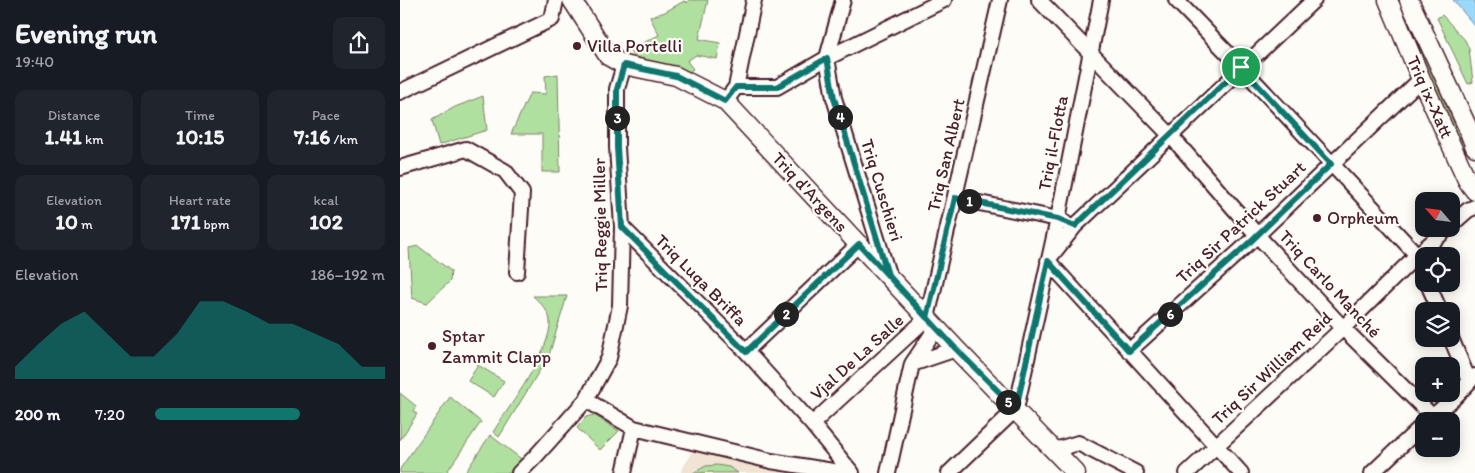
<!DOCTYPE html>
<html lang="en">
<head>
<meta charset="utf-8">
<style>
  :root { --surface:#171b24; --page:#20242c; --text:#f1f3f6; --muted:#9ea1a6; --accent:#0f766e }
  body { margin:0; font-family:Itim,sans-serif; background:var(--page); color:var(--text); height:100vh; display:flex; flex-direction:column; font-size:19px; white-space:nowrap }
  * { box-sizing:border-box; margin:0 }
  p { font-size:16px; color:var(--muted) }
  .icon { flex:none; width:28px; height:28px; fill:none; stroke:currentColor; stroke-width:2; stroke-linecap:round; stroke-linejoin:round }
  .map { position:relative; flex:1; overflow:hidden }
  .details { display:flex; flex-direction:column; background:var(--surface); width:400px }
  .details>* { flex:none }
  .needle { width:32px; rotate:298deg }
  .buttons { position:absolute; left:1015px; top:192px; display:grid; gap:10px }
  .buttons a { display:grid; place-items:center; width:45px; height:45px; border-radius:10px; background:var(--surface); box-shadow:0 2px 12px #0003; font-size:25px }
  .pin { position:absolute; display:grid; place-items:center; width:42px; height:42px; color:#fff; margin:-21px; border:2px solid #fff; border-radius:50%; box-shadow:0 1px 5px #0007 }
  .km { position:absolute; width:25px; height:25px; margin:-12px; border-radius:50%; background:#222; color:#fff; font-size:14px; line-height:25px; text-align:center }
  .round { display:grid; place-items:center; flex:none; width:52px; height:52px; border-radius:10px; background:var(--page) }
  .headline { display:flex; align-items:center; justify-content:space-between; height:85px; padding:0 15px }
  h1 { font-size:28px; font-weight:700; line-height:38px }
  .figures { display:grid; grid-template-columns:repeat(3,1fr); gap:8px; height:85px; padding:5px 15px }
  .figures div { display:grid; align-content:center; border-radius:10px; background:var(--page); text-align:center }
  .figures b { font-size:21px; font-weight:700 }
  .figures small { font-size:14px; font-weight:400 }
  .figures p { font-size:14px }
  .chart { height:140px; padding:10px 15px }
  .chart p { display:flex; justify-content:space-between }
  .chart svg { width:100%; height:90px; margin-top:5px; fill:var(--accent); opacity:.7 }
  ul { padding:0 15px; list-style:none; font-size:16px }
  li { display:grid; grid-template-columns:80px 60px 1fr; align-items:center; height:38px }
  li i { height:12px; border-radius:6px; background:var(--accent) }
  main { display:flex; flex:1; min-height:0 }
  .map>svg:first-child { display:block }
  .built { fill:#f1e4d5 }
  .green { fill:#b0e0a0; stroke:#7d8066 }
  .water { fill:#99dafb; stroke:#798fa8 }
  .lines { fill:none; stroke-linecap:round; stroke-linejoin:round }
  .minor-casing { stroke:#4a1f2b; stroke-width:18 }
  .major-casing { stroke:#4a1f2b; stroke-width:21 }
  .minor { stroke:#fdfcf7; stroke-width:14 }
  .major { stroke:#fdfcf7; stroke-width:18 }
  .route-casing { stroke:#fff; stroke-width:10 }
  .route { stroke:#0f766e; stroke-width:6 }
  .poi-dot { fill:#4a1f2b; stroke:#fdfcf7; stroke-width:2 }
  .labels { text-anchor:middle; stroke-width:4.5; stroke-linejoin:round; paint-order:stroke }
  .poi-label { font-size:18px; fill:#4a1f2b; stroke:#fdfcf7; text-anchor:start }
  .street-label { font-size:18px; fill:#4a1f2b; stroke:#fdfcf7 }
</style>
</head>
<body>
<main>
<section class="details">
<div class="headline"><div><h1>Evening run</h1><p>19:40</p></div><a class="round"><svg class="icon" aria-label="share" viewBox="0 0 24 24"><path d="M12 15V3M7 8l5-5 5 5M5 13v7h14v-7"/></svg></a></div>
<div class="figures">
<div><p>Distance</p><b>1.41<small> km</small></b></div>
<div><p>Time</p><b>10:15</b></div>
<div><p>Pace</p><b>7:16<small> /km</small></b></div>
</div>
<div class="figures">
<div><p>Elevation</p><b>10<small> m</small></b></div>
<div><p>Heart rate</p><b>171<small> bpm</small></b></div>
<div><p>kcal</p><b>102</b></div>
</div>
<div class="chart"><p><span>Elevation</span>186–192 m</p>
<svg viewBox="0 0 160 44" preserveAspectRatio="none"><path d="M0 44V38L10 27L20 17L30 11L40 22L50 33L60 33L70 22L80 6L90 6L100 11L110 17L120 17L130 22L140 27L150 38L160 38V44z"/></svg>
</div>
<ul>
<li><b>200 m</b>7:20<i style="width:63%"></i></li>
</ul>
</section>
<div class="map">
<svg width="1075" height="473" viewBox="0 0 1075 473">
  <rect width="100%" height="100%" fill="#fdfcf7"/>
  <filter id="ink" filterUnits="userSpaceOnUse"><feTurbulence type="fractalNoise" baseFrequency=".02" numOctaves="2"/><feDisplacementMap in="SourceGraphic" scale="10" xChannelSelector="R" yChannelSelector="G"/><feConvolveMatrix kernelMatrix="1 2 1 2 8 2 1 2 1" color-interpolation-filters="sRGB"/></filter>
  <g filter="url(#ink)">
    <path class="built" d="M293 451 365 469 388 473H280Z"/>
    <path class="green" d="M289 0H308L299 39 320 43 317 59 296 55 287 61 293 69 287 74 235 59 229 50 259 35 250 17 265 12 284 1 287 3Z
      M1003 8 1062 141 1058 143 998 9Z
      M1042 15 1065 40 1069 49 1073 82 1068 84 1037 18Z
      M158 74 160 172H142V134H111L130 93 146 94 145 76Z
      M83 96 87 130 39 145 32 120 55 107Z
      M18 246 51 271 50 281 27 303 12 298 9 248Z
      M133 296H167L149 355 99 437 93 432C109 407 152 349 150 321 149 310 140 303 133 296Z
      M78 365 104 381 94 397 68 381Z
      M0 393 16 406 13 411 17 414 0 440Z
      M50 397 81 422 46 473H0V469Z
      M194 415 219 431 200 450 177 428 186 417Z
      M90 435 124 461 112 473H65Z
      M317 465 329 467 338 473H313V472L293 473 306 466Z"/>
    <path class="water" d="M1053 0H1075V26L1074 25Z"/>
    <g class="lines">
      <g class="minor-casing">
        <path id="minor" d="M443 0 427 58 434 98 488 274
          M639 0 771 136 857 235 943 328 1032 416
          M776 0 841 67 1017 255 1024 273
          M336 87H377L427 58 544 0
          M0 92 152 19 156 0
          M330 95 336 87 354 0
          M0 168 66 149 105 171 122 193 117 272
          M555 198 658 219 664 222
          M1051 225 1068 210 1075 207
          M222 227 346 351 412 424 452 473
          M651 256 675 226 914 0
          M648 261 841 473
          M1028 284 1040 311
          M1051 338 1069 381
          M346 351 459 244
          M729 351 850 242 1021 79
          M512 364 556 349
          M186 400 234 428 371 461 445 473
          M1027 421 1053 399 1075 376
          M412 424 527 318 600 0
          M655 450 678 443 736 473
          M119 473 135 457 186 400 209 358 220 306 222 227 217 147V89L224 65
          M224 473 234 428
          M488 473 512 364 536 328
          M549 473 616 409 658 219 701 0
          M787 473 943 328 1017 255 1047 229
          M972 473 1024 424"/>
      </g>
      <g class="major-casing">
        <path id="major" d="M172 0 208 56 224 65 276 76 325 101 556 349 676 473
          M988 0 1021 79 1068 182 1075 191
          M1009 0 1067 126 1075 147"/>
      </g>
      <use href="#minor" class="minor"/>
      <use href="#major" class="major"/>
    </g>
  </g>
  <g class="lines" filter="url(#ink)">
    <g class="route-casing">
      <path id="route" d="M841 67 675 226 658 219 555 198 527 318 459 244 346 352 222 227 217 147V89L224 65 276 76 325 101 336 87H377L427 58 434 98 488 275 556 349 616 409 648 261 729 351 850 242 931 164 841 67"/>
    </g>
    <use href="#route" class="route"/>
  </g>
  <g class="poi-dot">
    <circle cx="177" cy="46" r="5"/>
    <circle cx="917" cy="218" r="5"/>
    <circle cx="32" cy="346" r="5"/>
  </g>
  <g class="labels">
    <g class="poi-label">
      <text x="187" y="52">Villa Portelli</text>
      <text x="927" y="224">Orpheum</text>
      <text x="42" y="342">Sptar<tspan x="42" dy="21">Zammit Clapp</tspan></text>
    </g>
    <g class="street-label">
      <text transform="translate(1030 97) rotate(66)" y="6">Triq ix-Xatt</text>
      <text transform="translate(653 143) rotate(-79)" y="6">Triq il-Flotta</text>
      <text transform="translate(546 155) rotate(-77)" y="6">Triq San Albert</text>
      <text transform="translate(482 190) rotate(73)" y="6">Triq Cuschieri</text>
      <text transform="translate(410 192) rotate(47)" y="6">Triq d'Argens</text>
      <text transform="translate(841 222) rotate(-43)" y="6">Triq Sir Patrick Stuart</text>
      <text transform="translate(200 225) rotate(-91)" y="6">Triq Reggie Miller</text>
      <text transform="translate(301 280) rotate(45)" y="6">Triq Luqa Briffa</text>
      <text transform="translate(930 284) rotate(47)" y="6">Triq Carlo Manché</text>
      <text transform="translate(457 357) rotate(-42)" y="6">Vjal De La Salle</text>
      <text transform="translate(872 368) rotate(-43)" y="6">Triq Sir William Reid</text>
    </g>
  </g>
</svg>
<div class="buttons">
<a><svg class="needle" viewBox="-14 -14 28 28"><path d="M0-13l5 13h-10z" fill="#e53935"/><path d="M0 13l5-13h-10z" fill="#9ea1a6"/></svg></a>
<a><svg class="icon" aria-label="locate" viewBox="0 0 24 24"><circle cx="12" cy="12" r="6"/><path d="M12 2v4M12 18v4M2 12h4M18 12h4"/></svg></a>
<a><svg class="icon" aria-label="layers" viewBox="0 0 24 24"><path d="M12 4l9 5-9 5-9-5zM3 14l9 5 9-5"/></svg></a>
<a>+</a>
<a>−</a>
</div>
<div class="pin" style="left:841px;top:67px;background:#1e9e55"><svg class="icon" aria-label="arrive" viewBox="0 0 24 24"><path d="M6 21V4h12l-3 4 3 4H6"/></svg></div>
<b class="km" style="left:569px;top:201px">1</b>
<b class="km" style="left:386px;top:314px">2</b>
<b class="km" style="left:217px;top:118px">3</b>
<b class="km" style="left:440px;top:117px">4</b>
<b class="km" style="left:608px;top:402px">5</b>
<b class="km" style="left:770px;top:314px">6</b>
</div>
</main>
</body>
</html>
